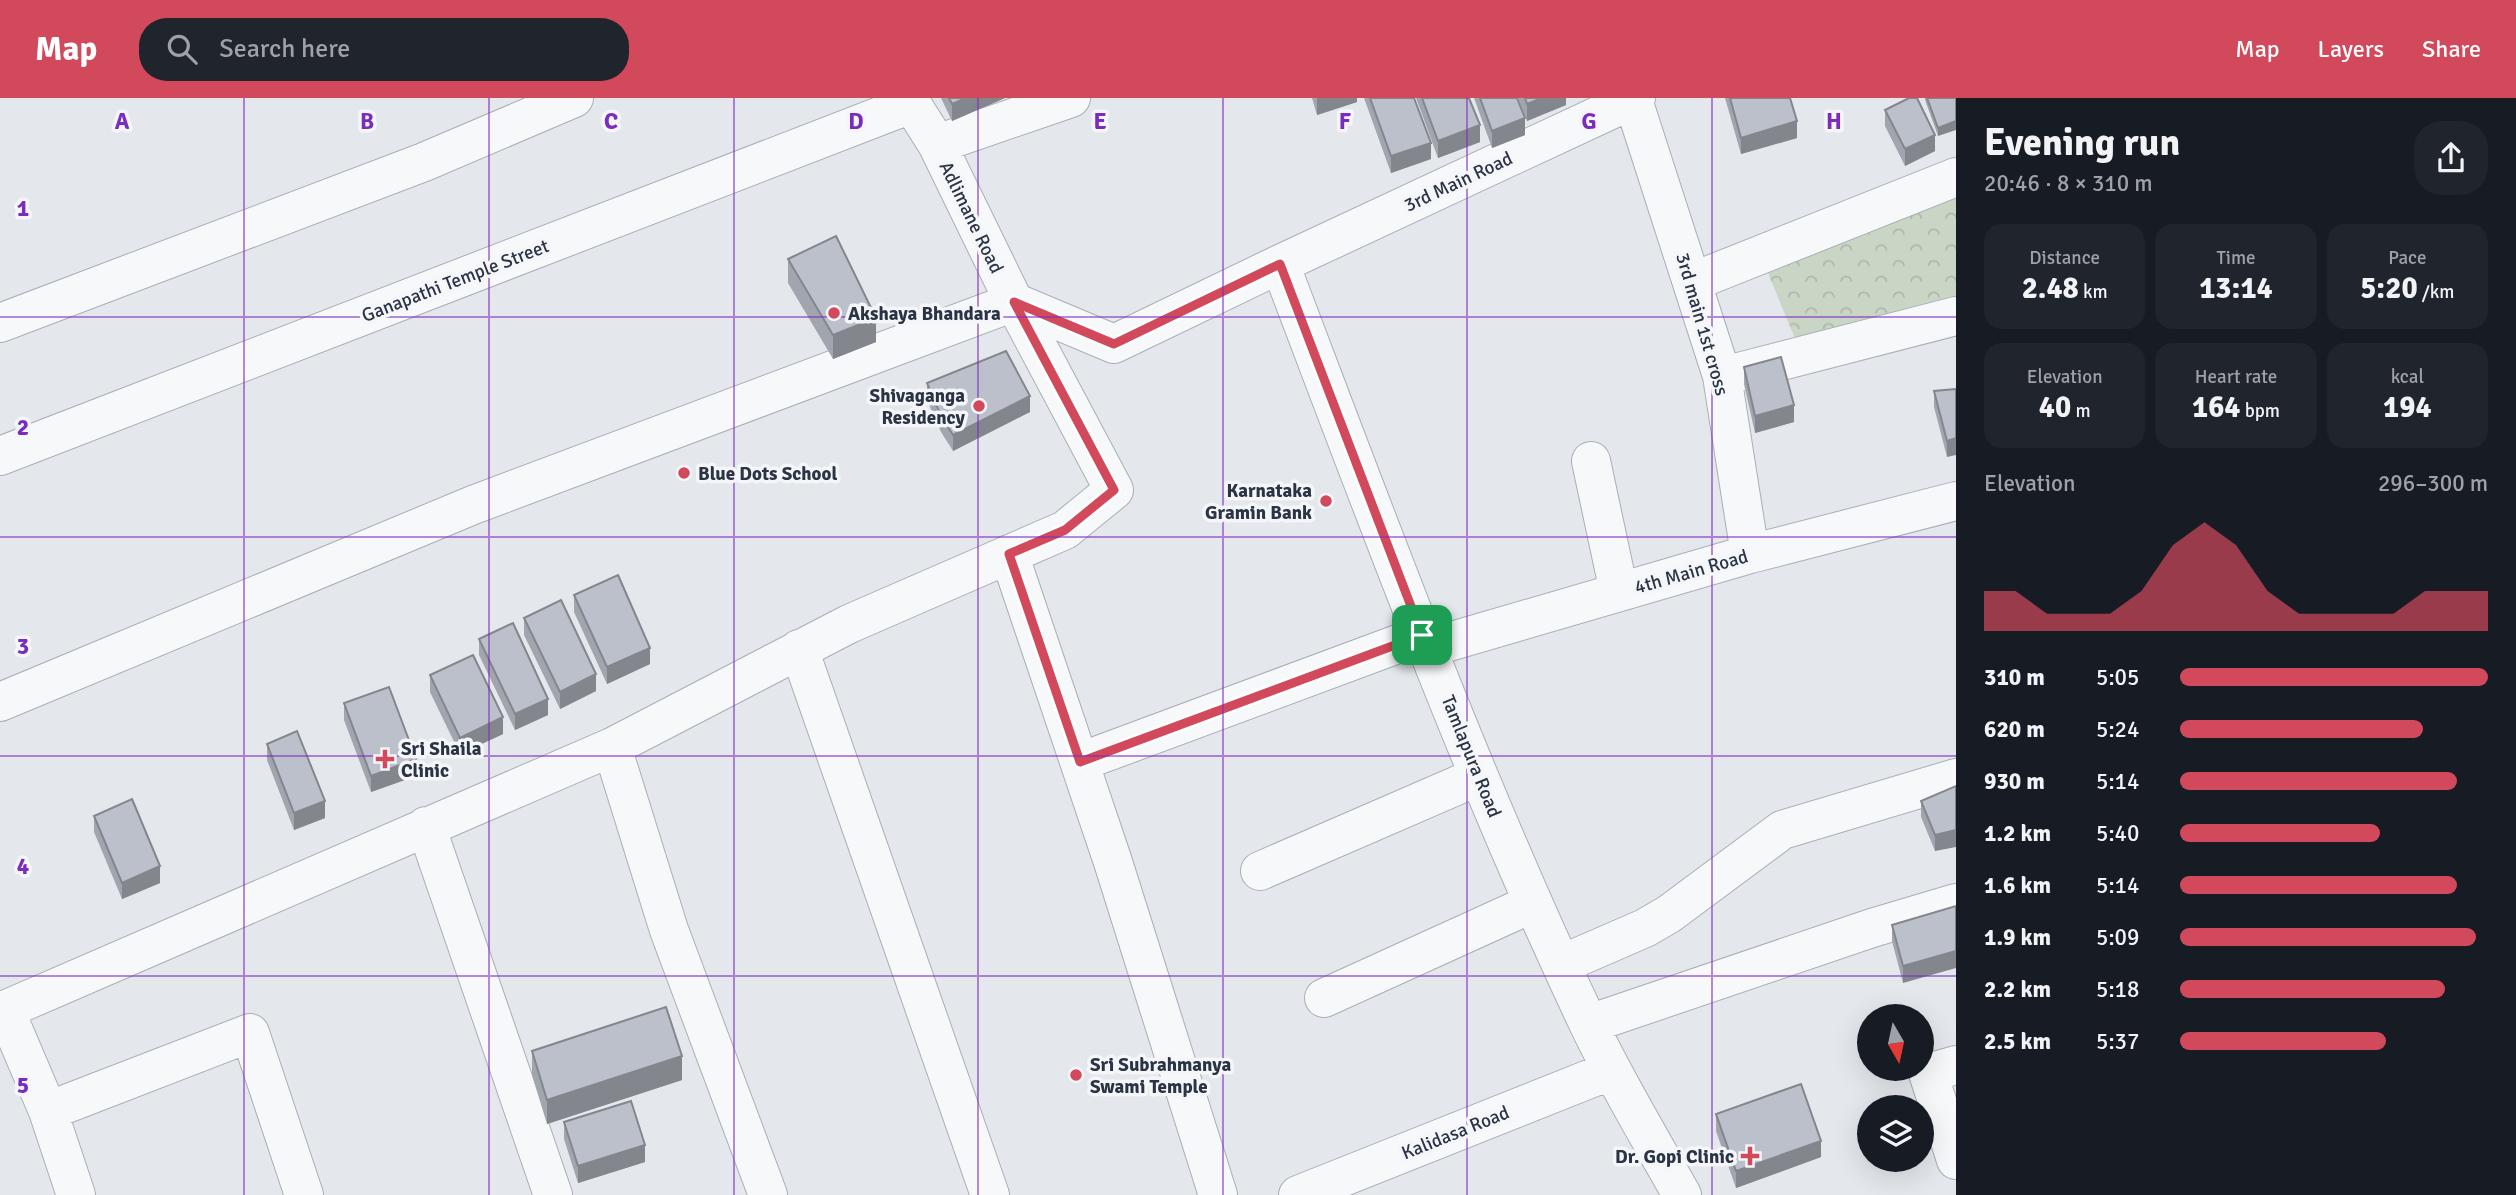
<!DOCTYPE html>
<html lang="en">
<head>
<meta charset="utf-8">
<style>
  :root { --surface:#171b24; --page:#20242c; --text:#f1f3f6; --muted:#9ea1a6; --accent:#d1495b }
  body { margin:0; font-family:Signika,sans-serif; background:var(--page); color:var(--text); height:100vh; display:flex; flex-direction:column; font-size:26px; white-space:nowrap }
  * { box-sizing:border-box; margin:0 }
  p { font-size:23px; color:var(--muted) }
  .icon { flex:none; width:38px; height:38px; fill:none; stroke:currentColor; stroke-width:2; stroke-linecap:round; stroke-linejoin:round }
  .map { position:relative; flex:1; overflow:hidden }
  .drawer { display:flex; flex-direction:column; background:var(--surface); width:560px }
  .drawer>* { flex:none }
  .needle { width:46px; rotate:171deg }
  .buttons { position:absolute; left:1857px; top:906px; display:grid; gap:14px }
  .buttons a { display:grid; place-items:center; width:77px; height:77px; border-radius:50%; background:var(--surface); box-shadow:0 7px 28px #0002; font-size:35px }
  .pin { position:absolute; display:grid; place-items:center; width:60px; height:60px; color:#fff; margin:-30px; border-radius:14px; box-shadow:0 4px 10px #0006 }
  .round { display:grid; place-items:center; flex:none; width:74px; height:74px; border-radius:28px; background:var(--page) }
  .overview { display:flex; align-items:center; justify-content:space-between; height:119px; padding:0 28px }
  h1 { font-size:38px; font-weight:800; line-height:52px }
  .figures { display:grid; grid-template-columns:repeat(3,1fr); gap:10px; height:119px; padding:7px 28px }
  .figures div { display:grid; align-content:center; border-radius:18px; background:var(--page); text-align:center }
  .figures b { font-size:30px; font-weight:800 }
  .figures small { font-size:19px; font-weight:400 }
  .figures p { font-size:19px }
  .chart { height:196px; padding:14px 28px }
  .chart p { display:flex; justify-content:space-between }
  .chart svg { width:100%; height:126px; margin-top:7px; fill:var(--accent); opacity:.7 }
  ul { padding:0 28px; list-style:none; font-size:23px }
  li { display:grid; grid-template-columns:112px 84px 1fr; align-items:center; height:52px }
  li i { height:18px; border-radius:9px; background:var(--accent) }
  header { display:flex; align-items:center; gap:42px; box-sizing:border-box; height:98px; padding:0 35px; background:var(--accent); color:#fff }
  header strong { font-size:33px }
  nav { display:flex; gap:38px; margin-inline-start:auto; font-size:24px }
  .search { width:490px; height:63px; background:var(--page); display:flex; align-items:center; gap:18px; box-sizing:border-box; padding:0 24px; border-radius:28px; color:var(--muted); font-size:26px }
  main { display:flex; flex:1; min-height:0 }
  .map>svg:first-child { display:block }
  .park { fill:url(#park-crowns) }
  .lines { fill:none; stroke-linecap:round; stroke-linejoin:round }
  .street-casing { stroke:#a9aeb7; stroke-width:40 }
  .street { stroke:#f7f8fa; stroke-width:38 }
  .wall { fill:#a1a5ae }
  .shaded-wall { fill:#83868d }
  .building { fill:#bbc0ca; stroke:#83868d; stroke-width:2 }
  .route-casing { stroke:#fff; stroke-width:14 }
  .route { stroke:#d1495b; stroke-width:9 }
  .grid { fill:none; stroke:#7b2cbf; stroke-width:2; stroke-opacity:0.55 }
  .poi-dot { fill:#d1495b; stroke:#f4f6f9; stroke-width:2.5 }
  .labels { text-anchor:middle; stroke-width:7; stroke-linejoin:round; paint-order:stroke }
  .street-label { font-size:19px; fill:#2b3445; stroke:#f4f6f9 }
  .poi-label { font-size:19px; font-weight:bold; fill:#2b3445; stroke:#f4f6f9; text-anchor:start }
  .grid-label { font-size:23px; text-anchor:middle; font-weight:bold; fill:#7b2cbf; stroke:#f4f6f9; stroke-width:7; stroke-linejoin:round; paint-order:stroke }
</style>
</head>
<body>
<header>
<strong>Map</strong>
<div class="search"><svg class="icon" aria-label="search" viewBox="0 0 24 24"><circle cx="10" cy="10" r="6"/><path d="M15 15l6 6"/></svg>Search here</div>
<nav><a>Map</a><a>Layers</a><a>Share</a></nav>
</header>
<main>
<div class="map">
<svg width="1956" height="1097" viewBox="0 0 1956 1097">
  <defs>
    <pattern id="park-crowns" width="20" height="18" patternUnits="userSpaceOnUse" patternTransform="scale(1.75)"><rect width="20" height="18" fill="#c9d6c5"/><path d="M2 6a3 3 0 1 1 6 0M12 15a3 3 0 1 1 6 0" fill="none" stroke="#adb8ab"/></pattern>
  </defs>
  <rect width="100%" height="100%" fill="#e4e7ec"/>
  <path class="park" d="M1956 89V206L1798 248 1768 175Z"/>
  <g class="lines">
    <g class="street-casing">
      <path id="street" d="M908 0 937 46 1014 204 1114 246 1280 166 1636 0
        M1633 2 1722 278 1750 456
        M937 46 1071 0
        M1280 166C1377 421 1471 678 1588 925 1616 984 1650 1040 1682 1097
        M1692 184 1956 79
        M0 225 424 64 574 0
        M1731 276 1956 218
        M0 358 911 6
        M1591 363 1619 494
        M1009 456 1113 764 1218 1097
        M1428 550 1750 456 1956 403
        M799 551 990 1097
        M0 604 473 407 1014 204 1114 392 1065 432 849 526 612 649 0 914
        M612 649 669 832 768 1097
        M1080 664 1422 537
        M426 728 553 1097
        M1260 773 1479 678
        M1562 866 1645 830 1669 816 1782 732 1956 680
        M1324 900 1533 805
        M5 912 48 1013 76 1097
        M1589 926 1872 830 1956 805
        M1956 967 1928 975 1956 1062
        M48 1013 250 935 304 1097
        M1298 1097 1612 972"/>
    </g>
    <use href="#street" class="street"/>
  </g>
  <path class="wall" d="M941 0H1005L952 23Z
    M1312 0H1357V4L1317 17Z
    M1364 0H1414L1431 61 1391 75Z
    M1416 0H1469L1480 44 1438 60Z
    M1474 0H1517L1525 37 1492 50Z
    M1518 0H1566V7L1527 23Z
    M1725 0H1790L1797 40 1741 56Z
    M1925 0H1956L1938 38 1925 2Z
    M1885 12 1935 53 1905 68 1885 28Z
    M788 161 876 244 833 261 788 185Z
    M1744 269 1794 324 1755 335 1744 286Z
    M927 285 1030 314 953 353 941 334 927 302Z
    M1956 291 1947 359 1934 309V293Z
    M574 497 650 566 607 586 574 514Z
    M524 520 596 593 560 611 524 537Z
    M479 541 548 617 515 632 479 557Z
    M430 577 503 636 460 656 430 594Z
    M344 605 416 678 371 694 344 622Z
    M267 646 325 720 294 732 267 662Z
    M1956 688 1935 753 1921 719V703Z
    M94 718 160 785 122 801 94 734Z
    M1956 808 1903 885 1892 843V827Z
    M532 953 682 982 547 1026 532 977Z
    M1716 1016 1821 1059 1736 1090 1716 1033Z
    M564 1024 645 1064 578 1085 564 1041Z"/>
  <path class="shaded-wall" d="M966 0H1005L952 23V6Z
    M1317 0H1357V4L1317 17Z
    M1542 0H1566V7L1527 23V6Z
    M1525 20V37L1492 50V33Z
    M1797 23V40L1741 56V40Z
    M1956 23V32L1938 38V30Z
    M1480 27V44L1438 60V43Z
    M1935 37V53L1905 68V51Z
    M1431 45V61L1391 75V58Z
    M876 220V244L833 261V237Z
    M1030 298V314L953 353V337Z
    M1794 307V324L1755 335V318Z
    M1956 340V357L1947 359V343Z
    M650 550V566L607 586V569Z
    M596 576V593L560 611V594Z
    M548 601V617L515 632V616Z
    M503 619V636L460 656V640Z
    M416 661V678L371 694V678Z
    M325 703V720L294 732V715Z
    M1956 732V749L1935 753V737Z
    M160 768V785L122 801V785Z
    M1956 853V870L1903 885V868Z
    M682 958V982L547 1026V1002Z
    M1821 1043V1059L1736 1090V1073Z
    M645 1047V1064L578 1085V1068Z"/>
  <path class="building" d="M949 0H966L952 6Z
    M1370 0H1414L1431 45 1391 58Z
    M1422 0H1469L1480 27 1438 43Z
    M1480 0H1517L1525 20 1492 33Z
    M1525 0H1542L1527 6Z
    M1730 0H1790L1797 23 1741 40Z
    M1909 0H1917L1935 37 1905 51 1885 12Z
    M1927 0H1956V23L1938 30Z
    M836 138 876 220 833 237 788 161Z
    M1006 253 1030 298 953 337 941 318 927 285Z
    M1781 259 1794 307 1755 318 1744 269Z
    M1956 291V340L1947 343 1934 293Z
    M618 477 650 550 607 569 574 497Z
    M561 502 596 576 560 594 524 520Z
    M513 525 548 601 515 616 479 541Z
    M473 557 503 619 460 640 430 577Z
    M389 589 416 661 371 678 344 605Z
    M297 633 325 703 294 715 267 646Z
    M1956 688V732L1935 737 1921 703Z
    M132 701 160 768 122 785 94 718Z
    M1956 808V853L1903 868 1892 827Z
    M666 909 682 958 547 1002 532 953Z
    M1801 986 1821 1043 1736 1073 1716 1016Z
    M631 1003 645 1047 578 1068 564 1024Z"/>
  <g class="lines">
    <g class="route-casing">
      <path id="route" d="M1280 166 1422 537 1080 664 1009 456 1065 432 1114 392 1014 204 1114 246Z"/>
    </g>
    <use href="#route" class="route"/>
  </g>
  <path class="grid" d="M244 0V1097M489 0V1097M734 0V1097M978 0V1097M1223 0V1097M1467 0V1097M1712 0V1097M0 219H1956M0 439H1956M0 658H1956M0 878H1956"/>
  <g class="poi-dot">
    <circle cx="834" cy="215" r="7"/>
    <circle cx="979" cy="308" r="7"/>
    <circle cx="684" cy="375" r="7"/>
    <circle cx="1326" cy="403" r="7"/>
    <path d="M381.5 650.5h7v7h7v7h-7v7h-7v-7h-7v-7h7z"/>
    <circle cx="1076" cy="977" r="7"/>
    <path d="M1746.5 1047.5h7v7h7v7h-7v7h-7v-7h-7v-7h7z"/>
  </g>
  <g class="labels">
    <g class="street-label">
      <text transform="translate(1458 83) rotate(-25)" y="7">3rd Main Road</text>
      <text transform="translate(972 119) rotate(64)" y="7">Adlimane Road</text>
      <text transform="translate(455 182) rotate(-21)" y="7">Ganapathi Temple Street</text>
      <text transform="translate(1703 226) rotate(74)" y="7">3rd main 1st cross</text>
      <text transform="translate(1691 473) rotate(-16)" y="7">4th Main Road</text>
      <text transform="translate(1472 658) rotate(68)" y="7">Tamlapura Road</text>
      <text transform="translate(1455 1034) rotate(-22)" y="7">Kalidasa Road</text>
    </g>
    <g class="poi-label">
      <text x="848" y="222">Akshaya Bhandara</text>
      <text x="965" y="304" text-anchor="end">Shivaganga<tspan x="965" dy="22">Residency</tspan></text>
      <text x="698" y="382">Blue Dots School</text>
      <text x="1312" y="399" text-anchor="end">Karnataka<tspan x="1312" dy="22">Gramin Bank</tspan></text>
      <text x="401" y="657">Sri Shaila<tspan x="401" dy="22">Clinic</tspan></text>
      <text x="1090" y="973">Sri Subrahmanya<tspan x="1090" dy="22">Swami Temple</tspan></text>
      <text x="1734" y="1065" text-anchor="end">Dr. Gopi Clinic</text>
    </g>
  </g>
  <g class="grid-label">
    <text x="122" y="31">A</text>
    <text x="367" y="31">B</text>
    <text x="611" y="31">C</text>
    <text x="856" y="31">D</text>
    <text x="1100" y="31">E</text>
    <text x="1345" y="31">F</text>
    <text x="1589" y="31">G</text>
    <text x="1834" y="31">H</text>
    <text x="23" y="118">1</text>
    <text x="23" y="337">2</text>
    <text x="23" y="556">3</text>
    <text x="23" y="776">4</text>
    <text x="23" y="995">5</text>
  </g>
</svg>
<div class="buttons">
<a><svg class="needle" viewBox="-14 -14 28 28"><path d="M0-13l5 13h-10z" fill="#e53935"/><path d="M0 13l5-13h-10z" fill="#9ea1a6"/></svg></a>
<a><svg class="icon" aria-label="layers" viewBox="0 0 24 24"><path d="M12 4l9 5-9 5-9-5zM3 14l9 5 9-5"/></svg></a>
</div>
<div class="pin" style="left:1422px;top:537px;background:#1e9e55"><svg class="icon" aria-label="arrive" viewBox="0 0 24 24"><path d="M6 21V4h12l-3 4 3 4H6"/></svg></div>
</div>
<section class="drawer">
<div class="overview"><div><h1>Evening run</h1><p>20:46 · 8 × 310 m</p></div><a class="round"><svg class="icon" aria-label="share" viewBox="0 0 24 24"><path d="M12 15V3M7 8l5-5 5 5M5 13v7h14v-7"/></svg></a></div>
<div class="figures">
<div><p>Distance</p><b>2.48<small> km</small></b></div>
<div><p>Time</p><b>13:14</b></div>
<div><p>Pace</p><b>5:20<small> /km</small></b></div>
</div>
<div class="figures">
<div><p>Elevation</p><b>40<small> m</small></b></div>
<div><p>Heart rate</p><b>164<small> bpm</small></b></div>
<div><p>kcal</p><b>194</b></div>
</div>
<div class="chart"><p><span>Elevation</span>296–300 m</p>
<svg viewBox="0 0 160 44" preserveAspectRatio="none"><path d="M0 44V30L10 30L20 38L30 38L40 38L50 30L60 14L70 6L80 14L90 30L100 38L110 38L120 38L130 38L140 30L150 30L160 30V44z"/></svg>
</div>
<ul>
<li><b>310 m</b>5:05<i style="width:100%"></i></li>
<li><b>620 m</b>5:24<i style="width:79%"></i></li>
<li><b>930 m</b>5:14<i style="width:90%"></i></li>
<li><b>1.2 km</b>5:40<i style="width:65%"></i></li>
<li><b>1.6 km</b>5:14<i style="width:90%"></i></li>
<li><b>1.9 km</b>5:09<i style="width:96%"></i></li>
<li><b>2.2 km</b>5:18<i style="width:86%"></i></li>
<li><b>2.5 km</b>5:37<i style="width:67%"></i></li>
</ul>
</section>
</main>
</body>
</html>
